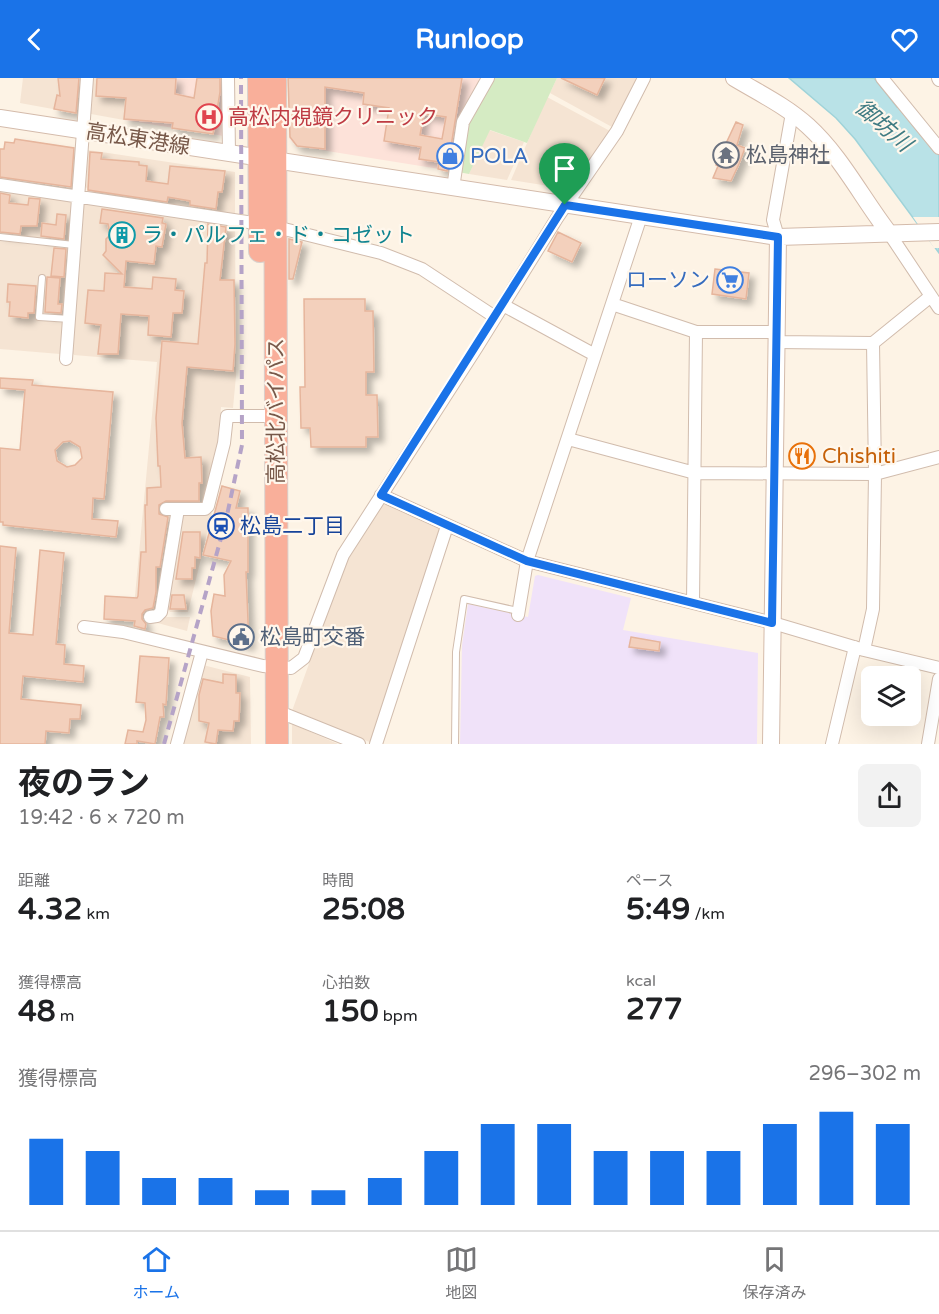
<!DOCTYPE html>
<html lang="ja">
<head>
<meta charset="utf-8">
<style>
  :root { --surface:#fff; --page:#f2f2f2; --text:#202124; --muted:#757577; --line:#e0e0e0; --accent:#1a73e8 }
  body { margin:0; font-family:"Varela Round","Noto Sans JP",sans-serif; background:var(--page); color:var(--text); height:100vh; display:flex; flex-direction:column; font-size:22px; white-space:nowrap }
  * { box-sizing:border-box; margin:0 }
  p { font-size:20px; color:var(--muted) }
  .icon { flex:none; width:33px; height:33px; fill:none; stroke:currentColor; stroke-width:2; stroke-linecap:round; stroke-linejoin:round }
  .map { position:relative; height:666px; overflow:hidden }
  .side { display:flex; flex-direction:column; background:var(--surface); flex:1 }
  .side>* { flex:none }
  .buttons { position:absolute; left:861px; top:588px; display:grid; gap:12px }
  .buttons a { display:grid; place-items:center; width:60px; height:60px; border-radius:9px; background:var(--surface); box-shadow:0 6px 24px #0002; font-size:30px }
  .pin { position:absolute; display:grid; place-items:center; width:51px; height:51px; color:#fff; margin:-62px -26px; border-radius:50% 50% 50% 0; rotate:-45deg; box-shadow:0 0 6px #0007 }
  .pin .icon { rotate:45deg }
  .round { display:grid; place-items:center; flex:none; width:63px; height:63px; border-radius:9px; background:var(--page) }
  .head { display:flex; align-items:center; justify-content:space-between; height:102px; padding:0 18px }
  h1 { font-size:33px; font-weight:700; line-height:45px }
  .stats { display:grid; grid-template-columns:repeat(3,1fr); gap:9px; height:102px; padding:6px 18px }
  .stats div { display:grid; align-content:center }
  .stats b { font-size:30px; font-weight:700 }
  .stats small { font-size:16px; font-weight:400 }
  .stats p { font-size:16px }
  .chart { height:168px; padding:12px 18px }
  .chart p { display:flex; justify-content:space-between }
  .chart svg { width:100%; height:108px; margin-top:6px; stroke:var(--accent); stroke-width:6 }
  header { display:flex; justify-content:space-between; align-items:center; height:78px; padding:0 18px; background:var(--accent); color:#fff; font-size:27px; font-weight:700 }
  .dock { display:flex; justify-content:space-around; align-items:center; height:84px; border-top:2px solid var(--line); background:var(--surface); font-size:16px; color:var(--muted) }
  .dock a { display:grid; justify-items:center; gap:3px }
  .dock .selected { color:var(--accent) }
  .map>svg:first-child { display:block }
  .residential { fill:#f5e4d3 }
  .commercial { fill:#fde2d9 }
  .education { fill:#f0e2f9 }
  .green { fill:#d5ebc3 }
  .water { fill:#b9e2e7; stroke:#9fd3d9; stroke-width:1.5 }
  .pier { fill:#fdf3e5 }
  .building { fill:#f3d0bc; stroke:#e6b59c; stroke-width:1.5; fill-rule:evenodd; filter:url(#shadow) }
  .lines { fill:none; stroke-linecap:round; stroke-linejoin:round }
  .lane-casing { stroke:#d1bcad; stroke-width:8 }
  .street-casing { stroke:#d1bcad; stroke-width:14 }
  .secondary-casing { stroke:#d4bbab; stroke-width:18 }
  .highway-casing { stroke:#d9d0cc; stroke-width:24 }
  .lane { stroke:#fff; stroke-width:6 }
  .street { stroke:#fff; stroke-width:12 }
  .secondary { stroke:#fff; stroke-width:16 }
  .highway { stroke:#f9af9a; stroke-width:22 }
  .rail { stroke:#b5a3c7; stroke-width:4; stroke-dasharray:9 6; stroke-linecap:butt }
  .route-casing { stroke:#fff; stroke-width:12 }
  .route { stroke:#1a73e8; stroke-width:8 }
  .labels { text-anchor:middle; stroke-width:4.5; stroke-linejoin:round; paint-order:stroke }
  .health-label { font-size:21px; fill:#be3a42; stroke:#fff7ec; text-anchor:start }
  .street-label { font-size:21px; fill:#775849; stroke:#fff7ec }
  .worship-label { font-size:21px; fill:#5b616d; stroke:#fff7ec; text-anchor:start }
  .shop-label { font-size:21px; fill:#366cbe; stroke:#fff7ec; text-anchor:start }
  .culture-label { font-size:21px; fill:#0d838f; stroke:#fff7ec; text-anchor:start }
  .food-label { font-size:21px; fill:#c56008; stroke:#fff7ec; text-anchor:start }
  .transit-label { font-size:21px; fill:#164399; stroke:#fff7ec; text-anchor:start }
  .service-label { font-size:21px; fill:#4e5e75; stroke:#fff7ec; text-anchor:start }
  .water-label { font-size:22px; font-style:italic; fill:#3f7b83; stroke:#fff7ec }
</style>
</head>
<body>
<header><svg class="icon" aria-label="back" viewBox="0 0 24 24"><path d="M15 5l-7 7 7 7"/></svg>Runloop<svg class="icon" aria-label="heart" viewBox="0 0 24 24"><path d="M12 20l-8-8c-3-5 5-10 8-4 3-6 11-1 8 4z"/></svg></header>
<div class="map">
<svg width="939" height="666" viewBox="0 0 939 666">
  <defs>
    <filter id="shadow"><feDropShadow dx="5.5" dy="5.5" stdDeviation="3" flood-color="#0004"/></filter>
  </defs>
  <rect width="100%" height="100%" fill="#fdf3e5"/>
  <path class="residential" d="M23 0H82L80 36 20 25Z
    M93 0H128L124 42 91 36Z
    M557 0H638L612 49 550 15Z
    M547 19 610 53 568 111 511 102Z
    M489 52 524 64 507 102 469 96Z
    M88 72 235 94V137L91 116 86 109Z
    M0 112 72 123 69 164 0 156Z
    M87 124 235 147 236 298 233 330 221 329 219 364 205 420 200 427 168 436 171 440 154 537 133 539 157 284 74 277 71 273 83 128Z
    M0 163 68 170 71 175 66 238 41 236 45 197H40L37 242 66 245 64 272 60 276 0 271Z
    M388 426 443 450 372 665 292 633 347 480 379 428Z
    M184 435H212L188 534H170L166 529 180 439Z
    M167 539H190L187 553 154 544 157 541Z
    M203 587 250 599 251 666H183Z
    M292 646 338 666H292Z"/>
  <path class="commercial" d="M128 0H224V58L124 42Z
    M288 0H482L452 93 296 68 289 60Z"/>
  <path class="education" d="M538 497 631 520 623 552 758 575 757 666H460L462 567 468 526 528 539 535 498Z"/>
  <path class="green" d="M491 0H557L527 65 490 52 469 96 458 94 466 45Z"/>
  <path class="water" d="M789 0H874L897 29 901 30 939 75V175L855 61 836 40Z"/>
  <path class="pier" d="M913 139H939V170H934Z"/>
  <path class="building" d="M58 0H79L76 35 54 31 57 17 60 18Z
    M97 0H176L175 16 194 20 197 0H220V14L213 56 172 50 173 45 124 41 126 20 96 18Z
    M288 0H462L447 93 438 91 439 84 419 81 421 69 384 63 389 30 363 26 364 15 325 9V71L297 68 290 59ZM424 36 446 39 442 61 420 57Z
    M561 0H605L597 17Z
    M736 44 743 47 737 67 745 70 739 86 731 103 713 100 718 88 716 87Z
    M15 61 74 70 71 109 0 99V71H4L5 64 14 65Z
    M90 74 102 75 101 81 139 84V87L147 88 146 103 168 106 170 88 225 93 222 114H218L216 131 190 127V123L168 119 167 124 88 112Z
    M0 115 10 117 9 125 28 127 29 120 40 121 37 148H21L20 156 0 154Z
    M102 131 163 140 162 145 166 146 162 169 156 168 154 186 126 183 124 209 152 211 153 199 176 201 175 212 184 213 182 235H173L171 259 148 257 149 238 121 236 118 276H98L101 247 85 245 88 212 104 213 105 195 122 196 103 177 106 173V161L110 157 108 146 100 145Z
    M57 136 66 137 64 161 41 158 42 145 56 147Z
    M208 146 226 149 220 202H234L235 266 233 293 187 289 182 345 185 380 201 379 202 405H199V423H166L159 427V436L168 439 160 489H156V514L153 530 145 532 142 536V541L146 546 145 551 134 548 135 543 104 541 105 518 137 520 138 518 141 474H146L145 427H147V410L161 409 160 388H158L156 340 162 263 198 266 205 185H207Z
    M558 154 581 165 572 184 548 173Z
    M289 161 302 164 293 201H289Z
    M54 170 66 171 64 199 51 198Z
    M715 191 749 195 746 221 712 216Z
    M47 199 60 200 58 226H62L61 235 45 234Z
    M8 206 36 208 34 235H28V240L9 238 10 224H7Z
    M304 221H365V233H373L374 294H366V317H377L378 359H366V369H311L310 350H301L300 309H305Z
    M0 300 33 302 32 307 113 314 104 421 93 420 92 441 118 443 116 459 3 447V444H0V370L20 372 25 312 0 310ZM70 363 80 369 82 380 75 387 67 389 57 383 55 372 63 364Z
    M222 408 240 413 236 430H248V494H246L249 567 213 558 211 533 214 516 225 518 224 497 231 483 203 477Z
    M183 454H200V480L195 479V490H192V501H176Z
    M0 468 16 470 9 555 33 557 40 472 64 475 56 566 65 567 64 586 84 588 83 604 23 598 21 621 81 627 80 641H70L69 655 46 653 45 666H0Z
    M172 517H184L186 531H170Z
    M631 559 660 564 659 573 629 569Z
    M140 578 169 580 166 627 163 626 164 639H160L155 666 137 663V666H125L128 652 143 654 146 642 145 625 136 624Z
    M223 596 236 597V615H240L239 643H234L233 653 218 652 216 666 205 664 209 645 199 643V617L203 601 223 605Z"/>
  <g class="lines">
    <g class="lane-casing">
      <path id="lane" d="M0 159 74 167
        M42 200 39 239 70 241
        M455 666 456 574 464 521 518 533"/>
    </g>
    <g class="street-casing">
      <path id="street" d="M228 0 229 75
        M882 0 939 70
        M938 0 939 2
        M0 107 261 146
        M453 110 463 44 488 0
        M276 149 381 175 422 191 495 239
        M889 155 939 230
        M778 159 773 142 792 35
        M612 226 696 254
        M503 227 595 277
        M776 264 873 265 931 218
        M66 281 87 0
        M568 361 695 395 875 396 939 379
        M381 417 527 483 773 545 864 572 939 590
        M166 431H205L208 428 224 365 227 338H276
        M693 525 696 254H777
        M518 537 527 483 641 138
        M150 539 157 538 161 534 178 431
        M84 549 123 554 263 588 291 590 304 580 343 477 477 269 557 140 617 53 644 0
        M864 572 873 531 875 396 873 265
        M277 633 359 666
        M177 666 202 574
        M376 666 447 448
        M832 666 855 569
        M928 666 939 601"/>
    </g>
    <g class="secondary-casing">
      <path id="secondary" d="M734 0C759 15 786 28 808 48 841 78 862 120 889 155
        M0 40 778 159 939 154
        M771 666 778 159"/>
    </g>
    <g class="highway-casing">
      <path id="highway" d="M259 0 260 173
        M275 0 277 666"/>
    </g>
    <use href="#lane" class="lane"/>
    <use href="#street" class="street"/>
    <use href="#secondary" class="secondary"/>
    <use href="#highway" class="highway"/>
    <path class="rail" d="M164 666 226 442 242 367 241 0"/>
  </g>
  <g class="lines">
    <g class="route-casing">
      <path id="route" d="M565 127 778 159 772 545 527 483 381 417Z"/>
    </g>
    <use href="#route" class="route"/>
  </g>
  <defs>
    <g id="hospital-ring" transform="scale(1.35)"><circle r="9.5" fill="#fff7ec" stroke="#e0444e" stroke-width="1.5"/><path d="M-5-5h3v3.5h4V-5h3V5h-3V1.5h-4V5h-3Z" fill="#e0444e"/></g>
    <g id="temple-ring" transform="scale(1.35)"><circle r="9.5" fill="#fff7ec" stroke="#6b7280" stroke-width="1.5"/><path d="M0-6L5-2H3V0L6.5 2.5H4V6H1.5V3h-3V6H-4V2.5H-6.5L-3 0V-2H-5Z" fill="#6b7280"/></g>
    <g id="shop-ring" transform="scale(1.35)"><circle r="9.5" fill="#fff7ec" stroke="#3f7fe0" stroke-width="1.5"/><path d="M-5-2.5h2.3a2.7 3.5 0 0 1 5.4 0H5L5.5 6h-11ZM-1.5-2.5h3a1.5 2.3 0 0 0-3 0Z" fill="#3f7fe0"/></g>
    <g id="building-ring" transform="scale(1.35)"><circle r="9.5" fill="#fff7ec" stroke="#0f9aa8" stroke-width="1.5"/><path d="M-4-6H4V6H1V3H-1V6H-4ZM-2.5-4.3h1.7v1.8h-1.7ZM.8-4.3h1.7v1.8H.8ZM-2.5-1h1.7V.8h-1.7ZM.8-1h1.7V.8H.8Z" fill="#0f9aa8"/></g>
    <g id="supermarket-ring" transform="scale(1.35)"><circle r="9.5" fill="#fff7ec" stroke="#3f7fe0" stroke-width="1.5"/><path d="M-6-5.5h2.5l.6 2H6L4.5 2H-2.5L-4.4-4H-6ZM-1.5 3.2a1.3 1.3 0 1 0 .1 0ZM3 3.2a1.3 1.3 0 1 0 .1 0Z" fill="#3f7fe0"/></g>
    <g id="restaurant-ring" transform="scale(1.35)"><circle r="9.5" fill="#fff7ec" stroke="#e8710a" stroke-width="1.5"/><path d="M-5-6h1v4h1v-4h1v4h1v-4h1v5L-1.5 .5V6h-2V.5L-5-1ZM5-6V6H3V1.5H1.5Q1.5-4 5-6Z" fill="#e8710a"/></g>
    <g id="station-ring" transform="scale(1.35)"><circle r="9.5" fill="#fff7ec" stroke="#1a4fb4" stroke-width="1.5"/><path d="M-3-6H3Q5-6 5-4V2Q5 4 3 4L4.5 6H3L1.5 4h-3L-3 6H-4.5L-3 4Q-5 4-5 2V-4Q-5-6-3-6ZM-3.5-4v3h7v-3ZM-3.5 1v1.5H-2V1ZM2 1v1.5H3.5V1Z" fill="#1a4fb4"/></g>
    <g id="civic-ring" transform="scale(1.35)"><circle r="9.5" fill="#fff7ec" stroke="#5c6f8a" stroke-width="1.5"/><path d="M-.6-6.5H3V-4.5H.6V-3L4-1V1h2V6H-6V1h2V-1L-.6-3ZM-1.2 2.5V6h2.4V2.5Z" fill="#5c6f8a"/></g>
  </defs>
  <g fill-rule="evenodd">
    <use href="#hospital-ring" x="209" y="39"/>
    <use href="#temple-ring" x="726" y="77"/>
    <use href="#shop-ring" x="450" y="78"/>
    <use href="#building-ring" x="122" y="157"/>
    <use href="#supermarket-ring" x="730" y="202"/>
    <use href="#restaurant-ring" x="802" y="378"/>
    <use href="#station-ring" x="221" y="448"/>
    <use href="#civic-ring" x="241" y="559"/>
  </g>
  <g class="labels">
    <g class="health-label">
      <text x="228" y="46">高松内視鏡クリニック</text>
    </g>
    <g class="street-label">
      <text transform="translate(138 61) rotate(9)" y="7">高松東港線</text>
      <text transform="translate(276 333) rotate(-90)" y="7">高松北バイパス</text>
    </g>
    <g class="worship-label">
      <text x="746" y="84">松島神社</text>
    </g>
    <g class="shop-label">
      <text x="470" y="85">POLA</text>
      <text x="710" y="209" text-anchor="end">ローソン</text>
    </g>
    <g class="culture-label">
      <text x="142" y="164">ラ・パルフェ・ド・コゼット</text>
    </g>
    <g class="food-label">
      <text x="822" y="385">Chishiti</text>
    </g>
    <g class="transit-label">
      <text x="240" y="455">松島二丁目</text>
    </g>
    <g class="service-label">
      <text x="260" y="566">松島町交番</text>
    </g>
    <g class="water-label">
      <text transform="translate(884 47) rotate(41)" y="8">御坊川</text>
    </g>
  </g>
</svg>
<div class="buttons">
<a><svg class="icon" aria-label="layers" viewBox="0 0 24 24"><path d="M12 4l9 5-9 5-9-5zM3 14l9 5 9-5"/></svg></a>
</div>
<div class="pin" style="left:565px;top:127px;background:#1e9e55"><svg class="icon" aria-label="arrive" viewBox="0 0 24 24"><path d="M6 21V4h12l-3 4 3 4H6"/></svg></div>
</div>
<section class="side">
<div class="head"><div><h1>夜のラン</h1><p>19:42 · 6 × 720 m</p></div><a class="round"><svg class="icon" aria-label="share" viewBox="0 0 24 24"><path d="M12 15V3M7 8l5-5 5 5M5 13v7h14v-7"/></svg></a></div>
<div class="stats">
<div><p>距離</p><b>4.32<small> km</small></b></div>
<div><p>時間</p><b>25:08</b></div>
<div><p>ペース</p><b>5:49<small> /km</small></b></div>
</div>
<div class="stats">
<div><p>獲得標高</p><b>48<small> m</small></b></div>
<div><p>心拍数</p><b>150<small> bpm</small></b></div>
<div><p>kcal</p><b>277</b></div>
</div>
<div class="chart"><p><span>獲得標高</span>296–302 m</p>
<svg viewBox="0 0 160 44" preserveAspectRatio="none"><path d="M5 44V17M15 44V22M25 44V33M35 44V33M45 44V38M55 44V38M65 44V33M75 44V22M85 44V11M95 44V11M105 44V22M115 44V22M125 44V22M135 44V11M145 44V6M155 44V11"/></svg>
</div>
</section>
<nav class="dock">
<a class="selected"><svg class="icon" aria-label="home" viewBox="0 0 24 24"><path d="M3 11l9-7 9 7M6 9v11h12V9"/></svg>ホーム</a>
<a><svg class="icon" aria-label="map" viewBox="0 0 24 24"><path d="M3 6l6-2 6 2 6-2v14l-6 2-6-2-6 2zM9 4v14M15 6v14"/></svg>地図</a>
<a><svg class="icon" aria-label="saved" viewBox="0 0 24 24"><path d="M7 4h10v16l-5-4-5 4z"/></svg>保存済み</a>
</nav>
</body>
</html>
